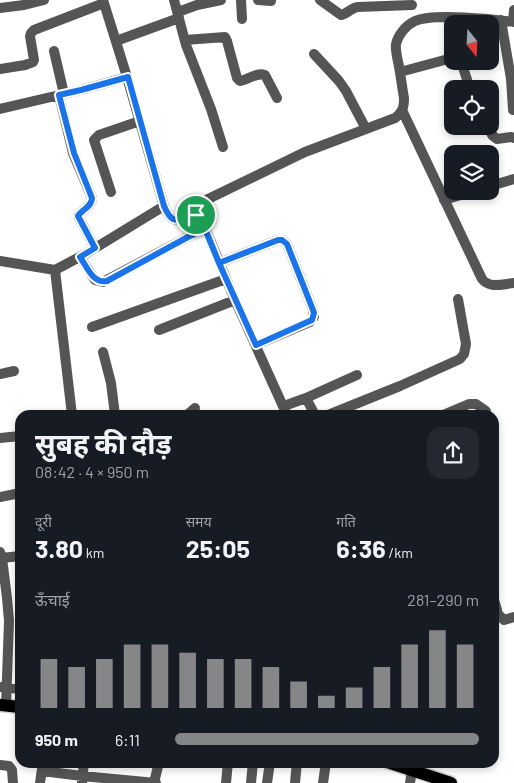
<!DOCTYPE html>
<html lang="hi">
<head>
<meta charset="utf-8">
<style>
  :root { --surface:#171b24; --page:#242831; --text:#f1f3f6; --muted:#9ea1a6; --accent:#858687 }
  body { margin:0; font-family:Barlow,"Noto Sans Devanagari",sans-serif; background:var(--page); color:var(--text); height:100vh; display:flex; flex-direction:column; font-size:19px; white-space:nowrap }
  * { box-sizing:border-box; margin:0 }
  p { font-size:16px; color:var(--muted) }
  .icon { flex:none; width:28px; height:28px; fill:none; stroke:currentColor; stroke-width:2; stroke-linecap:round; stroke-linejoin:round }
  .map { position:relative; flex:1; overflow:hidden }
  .drawer { position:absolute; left:15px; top:410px; width:484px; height:358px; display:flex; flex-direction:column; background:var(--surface); border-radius:15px; box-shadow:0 2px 8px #0003 }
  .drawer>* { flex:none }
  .needle { width:32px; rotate:162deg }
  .controls { position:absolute; left:444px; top:15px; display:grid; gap:10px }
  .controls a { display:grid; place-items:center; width:55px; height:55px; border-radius:10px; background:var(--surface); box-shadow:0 2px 8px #0003; font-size:25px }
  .pin { position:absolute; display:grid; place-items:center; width:42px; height:42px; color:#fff; margin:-21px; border:2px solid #fff; border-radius:50%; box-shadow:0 1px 5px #0007 }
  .round { display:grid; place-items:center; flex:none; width:52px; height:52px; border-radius:15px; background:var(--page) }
  .summary { display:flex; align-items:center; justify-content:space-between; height:85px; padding:0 20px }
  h1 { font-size:28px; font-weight:700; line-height:38px }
  .figures { display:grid; grid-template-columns:repeat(3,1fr); gap:8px; height:85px; padding:5px 20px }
  .figures div { display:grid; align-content:center }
  .figures b { font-size:25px; font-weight:700 }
  .figures small { font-size:14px; font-weight:400 }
  .figures p { font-size:14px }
  .chart { height:140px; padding:10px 20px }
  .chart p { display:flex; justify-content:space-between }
  .chart svg { width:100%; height:90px; margin-top:5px; stroke:var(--accent); stroke-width:6 }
  ul { padding:0 20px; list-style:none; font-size:16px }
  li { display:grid; grid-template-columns:80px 60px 1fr; align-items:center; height:38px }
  li i { height:12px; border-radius:6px; background:var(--accent) }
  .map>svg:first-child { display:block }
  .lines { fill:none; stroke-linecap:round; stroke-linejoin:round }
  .major-casing { stroke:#dbdbdb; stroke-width:15 }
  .minor { stroke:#555; stroke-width:10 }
  .major { stroke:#000; stroke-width:12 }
  .route-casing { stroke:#fff; stroke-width:10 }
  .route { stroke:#1a73e8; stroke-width:6 }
</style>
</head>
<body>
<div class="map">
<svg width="514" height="783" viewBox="0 0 514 783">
  <rect width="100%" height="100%" fill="#fff"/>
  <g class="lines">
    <g class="major-casing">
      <path id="major" d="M0 705 20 707
        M387 762 451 783"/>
    </g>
    <path class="minor" d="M103 0 127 77 164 206C174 229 178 216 196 215L201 218 235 300 287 415
      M174 0 186 45 211 109 223 147
      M241 0 242 19
      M258 0 271 1
      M320 0 341 15C347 14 351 8 358 7L412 5
      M0 8 24 5 44 0
      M178 12 197 5 221 0
      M448 18 452 32
      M501 20 511 79 513 110
      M513 22 514 10
      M185 40 225 37 227 41 237 78 240 81C248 80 256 72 265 75L277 98
      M116 41 179 18
      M54 51 64 94
      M314 54 339 81 346 91 366 129
      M461 61 470 89
      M0 69 25 65 33 62 34 60 30 36 31 33 34 30 104 3
      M400 72 452 58
      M59 95 73 153 92 198C92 207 82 209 78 216L95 248
      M0 109 81 90 127 77
      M402 110 482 279C490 289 503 284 514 283
      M488 126 492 135 497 139 511 137 514 138
      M490 186 514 179
      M111 192 94 140 99 135 140 121
      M444 200 474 191
      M196 215 199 205 206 200 305 152 395 118C403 112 404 107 404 98 402 87 401 77 399 67 398 60 395 51 396 44 398 35 406 25 415 21 433 13 493 19 514 22
      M80 257 95 280 103 282 188 237 205 229
      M0 261 55 270 87 253 164 206
      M219 263 278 240H282L287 244 313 310 314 317 310 322 256 345
      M55 270 72 415
      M92 327 226 279
      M159 330 235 300
      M103 352 111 383 115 415
      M0 374 14 371
      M306 398 315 415
      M284 406 306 398 357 375
      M142 415H149
      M187 415 195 408
      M328 415 400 386 460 359 464 354 466 344 458 299
      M443 415 469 404H476L486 411
      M0 438 20 436
      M0 497 20 493
      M0 552 2 558 7 598 9 621 6 706
      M2 558 20 556
      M494 600 497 610 494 613
      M496 612 504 620 514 617
      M1 687 20 689
      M0 765 9 766 12 770 13 783
      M42 771 82 776 156 783
      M82 782 84 762
      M40 783 43 762
      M154 783 159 762
      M226 783 228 762
      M251 783 253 762
      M267 783 270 762
      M295 783 297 762
      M323 783 326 762
      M410 783 412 770"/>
    <use href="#major" class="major"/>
  </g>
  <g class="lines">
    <g class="route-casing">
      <path id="route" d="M196 215C178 216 174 229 164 206L128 77 81 90 59 95 74 153 92 198C92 207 82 209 78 216L95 248 80 257C87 267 93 284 107 281L188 237 205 229 219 263 278 240H282L287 244 313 310 314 313 312 320 256 345 219 263 202 221 199 216 196 215"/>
    </g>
    <use href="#route" class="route"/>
  </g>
</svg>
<div class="controls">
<a><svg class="needle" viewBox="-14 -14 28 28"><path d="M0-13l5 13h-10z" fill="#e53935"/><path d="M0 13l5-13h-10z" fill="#9ea1a6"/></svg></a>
<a><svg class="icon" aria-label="locate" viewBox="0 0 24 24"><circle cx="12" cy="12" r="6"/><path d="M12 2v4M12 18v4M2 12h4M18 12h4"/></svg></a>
<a><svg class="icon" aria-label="layers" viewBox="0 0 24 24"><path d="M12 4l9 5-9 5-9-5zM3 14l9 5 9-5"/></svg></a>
</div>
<div class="pin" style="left:196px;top:215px;background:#1e9e55"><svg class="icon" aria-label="arrive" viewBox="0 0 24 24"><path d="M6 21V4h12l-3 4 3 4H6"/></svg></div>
<section class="drawer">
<div class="summary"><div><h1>सुबह की दौड़</h1><p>08:42 · 4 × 950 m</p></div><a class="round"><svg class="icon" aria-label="share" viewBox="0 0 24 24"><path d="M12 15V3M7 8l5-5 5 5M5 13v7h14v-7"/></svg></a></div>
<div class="figures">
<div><p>दूरी</p><b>3.80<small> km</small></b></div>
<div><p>समय</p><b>25:05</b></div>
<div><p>गति</p><b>6:36<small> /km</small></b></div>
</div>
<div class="chart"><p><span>ऊँचाई</span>281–290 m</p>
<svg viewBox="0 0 160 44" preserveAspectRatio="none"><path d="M5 44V20M15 44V24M25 44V20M35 44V13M45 44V13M55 44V17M65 44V20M75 44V20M85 44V24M95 44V31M105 44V38M115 44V34M125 44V24M135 44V13M145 44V6M155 44V13"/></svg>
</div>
<ul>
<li><b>950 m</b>6:11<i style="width:100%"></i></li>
</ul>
</section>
</div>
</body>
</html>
